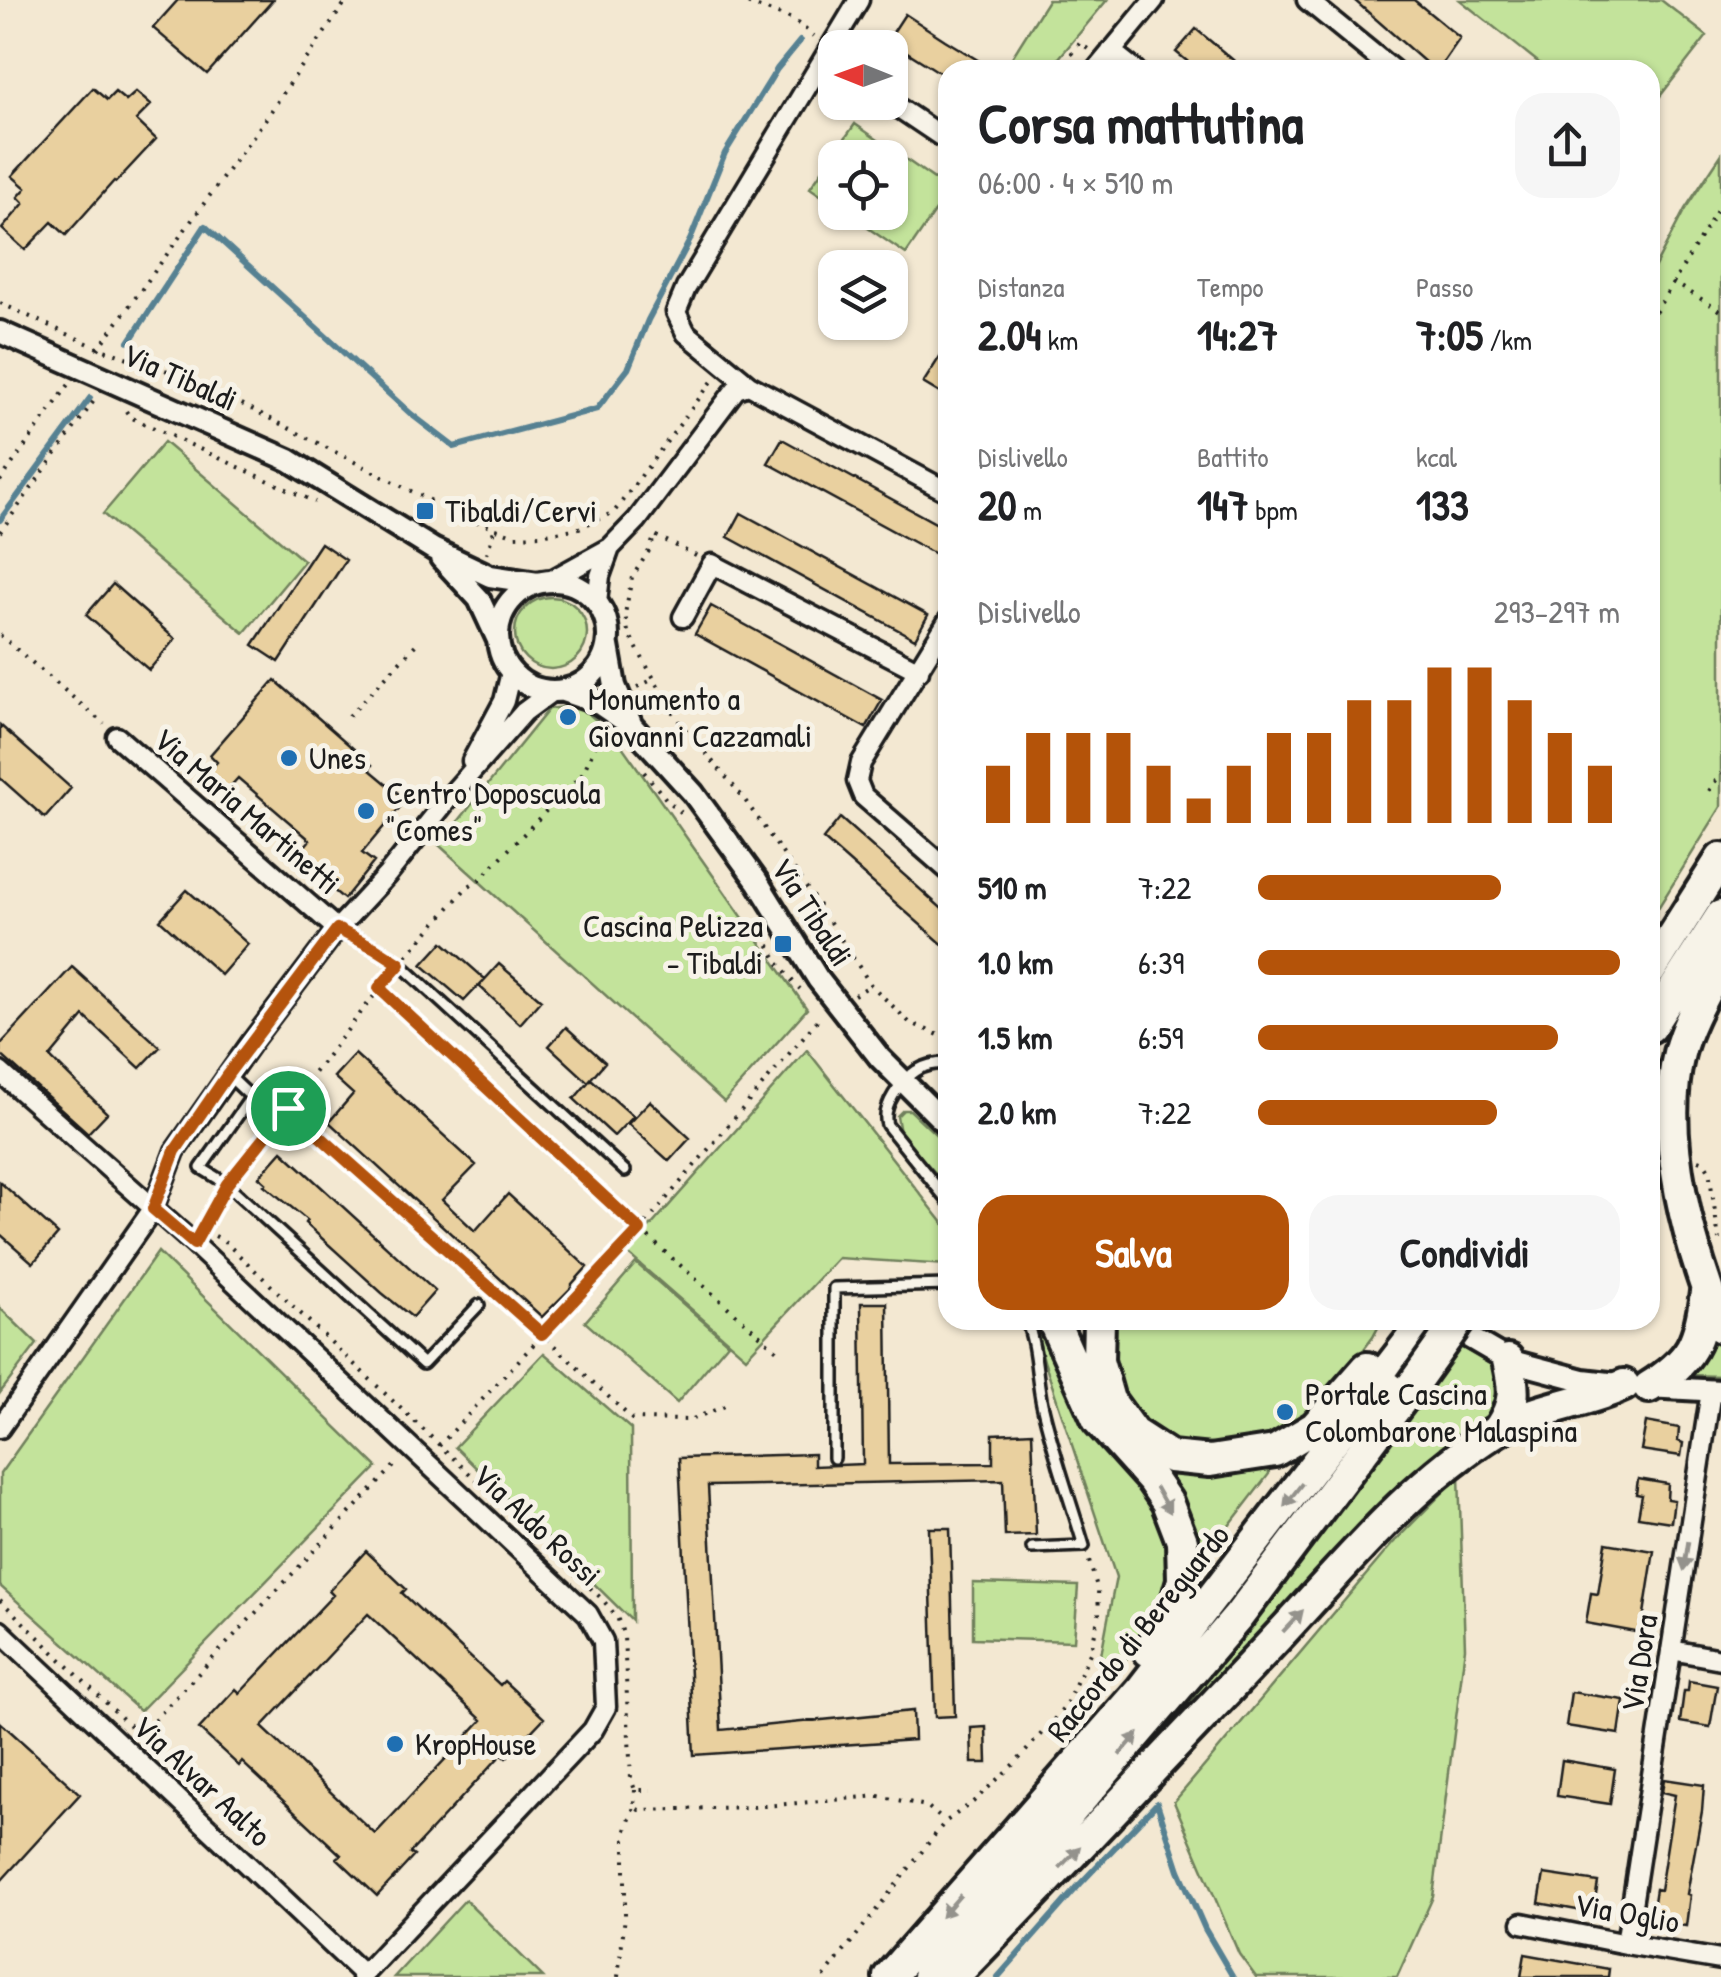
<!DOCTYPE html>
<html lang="it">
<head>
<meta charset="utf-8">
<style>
  :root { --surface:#fff; --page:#f6f6f6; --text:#202124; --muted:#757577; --accent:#b45309 }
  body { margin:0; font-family:"Patrick Hand",sans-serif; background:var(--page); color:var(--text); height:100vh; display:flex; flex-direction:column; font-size:38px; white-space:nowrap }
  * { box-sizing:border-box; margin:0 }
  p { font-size:32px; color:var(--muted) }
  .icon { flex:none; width:55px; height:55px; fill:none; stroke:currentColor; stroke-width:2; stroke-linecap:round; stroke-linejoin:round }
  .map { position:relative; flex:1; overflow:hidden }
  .side { position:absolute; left:938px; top:60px; width:722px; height:1270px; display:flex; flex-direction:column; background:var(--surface); border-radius:30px; box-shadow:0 2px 8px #0004 }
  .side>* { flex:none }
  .needle { width:65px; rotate:271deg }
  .buttons { position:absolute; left:818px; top:30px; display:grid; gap:20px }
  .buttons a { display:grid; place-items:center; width:90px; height:90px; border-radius:20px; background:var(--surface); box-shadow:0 2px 8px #0004; font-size:50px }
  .pin { position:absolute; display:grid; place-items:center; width:85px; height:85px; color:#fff; margin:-42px; border:5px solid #fff; border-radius:50%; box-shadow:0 2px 10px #0007 }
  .round { display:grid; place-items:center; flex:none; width:105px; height:105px; border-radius:30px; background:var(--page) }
  .head { display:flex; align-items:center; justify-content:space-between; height:170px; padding:0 40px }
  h1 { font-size:55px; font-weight:700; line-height:75px }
  .stats { display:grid; grid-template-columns:repeat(3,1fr); gap:15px; height:170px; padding:10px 40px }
  .stats div { display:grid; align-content:center }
  .stats b { font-size:42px; font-weight:700 }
  .stats small { font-size:28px; font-weight:400 }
  .stats p { font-size:28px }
  .chart { height:280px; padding:20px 40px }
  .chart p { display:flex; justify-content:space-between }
  .chart svg { width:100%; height:180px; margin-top:10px; stroke:var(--accent); stroke-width:6 }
  .action { display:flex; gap:20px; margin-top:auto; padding:20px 40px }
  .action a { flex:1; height:115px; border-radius:30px; background:var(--accent); color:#fff; font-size:40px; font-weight:700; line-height:115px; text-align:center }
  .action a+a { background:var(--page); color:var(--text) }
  ul { padding:0 40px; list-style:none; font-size:32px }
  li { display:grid; grid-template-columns:160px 120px 1fr; align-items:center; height:75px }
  li i { height:25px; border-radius:12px; background:var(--accent) }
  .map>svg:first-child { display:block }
  .green { fill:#c3e39b; stroke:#70805c; stroke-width:2.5 }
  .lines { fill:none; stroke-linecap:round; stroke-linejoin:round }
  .stream { stroke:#578192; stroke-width:6 }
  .building { fill:#e9d09f; stroke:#1c1c1c; stroke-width:2.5; fill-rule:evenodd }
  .service-casing { stroke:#1c1c1c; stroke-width:16 }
  .minor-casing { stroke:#1c1c1c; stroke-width:25 }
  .tertiary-casing { stroke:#1c1c1c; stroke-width:28 }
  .motorway-casing { stroke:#1c1c1c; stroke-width:38 }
  .path { stroke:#1c1c1c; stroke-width:4; stroke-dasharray:2.5 8; stroke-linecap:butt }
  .service { stroke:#f7f3e8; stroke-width:9 }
  .minor { stroke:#f7f3e8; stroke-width:18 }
  .tertiary { stroke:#f7f3e8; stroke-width:20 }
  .motorway { stroke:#f7f3e8; stroke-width:30 }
  .motorway-bridge-casing { stroke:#1c1c1c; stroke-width:38; stroke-linecap:butt }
  .motorway-bridge { stroke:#f7f3e8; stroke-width:30 }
  .oneway { fill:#94928c }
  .route-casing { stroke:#fff; stroke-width:20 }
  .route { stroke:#b45309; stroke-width:12 }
  .poi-dot { fill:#1f6fb2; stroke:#f7f3e8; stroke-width:4 }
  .labels { text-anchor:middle; stroke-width:10; stroke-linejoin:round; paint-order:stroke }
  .street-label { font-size:32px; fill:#1c1c1c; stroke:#f7f3e8 }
  .poi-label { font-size:32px; fill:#1c1c1c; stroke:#f7f3e8; text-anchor:start }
</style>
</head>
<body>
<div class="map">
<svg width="1721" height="1977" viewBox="0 0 1721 1977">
  <rect width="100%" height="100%" fill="#f3e8d2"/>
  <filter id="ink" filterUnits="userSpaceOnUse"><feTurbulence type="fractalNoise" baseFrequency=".01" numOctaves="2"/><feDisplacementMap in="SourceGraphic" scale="20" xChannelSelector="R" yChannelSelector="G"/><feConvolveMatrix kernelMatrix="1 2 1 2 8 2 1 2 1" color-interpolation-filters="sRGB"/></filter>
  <g filter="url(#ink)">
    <path class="green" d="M1048 0H1107L1049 70H1004Z
      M1460 0H1661L1707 36 1650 109V70H1548Z
      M855 124 947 188V194L906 254 846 213 890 212V158H835V205L810 188Z
      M1721 155V807L1650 921V276L1685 209Z
      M164 442 304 561 244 633 103 514Z
      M515 633a36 36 0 1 1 72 0a36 36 0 1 1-72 0Z
      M578 705 615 736 807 1009 724 1102 439 845 549 709Z
      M807 1050 947 1228V1265L838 1258 746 1357 627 1253Z
      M903 1110H910L947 1145V1186L900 1133 897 1116Z
      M158 1252 377 1467 140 1711 0 1586V1474Z
      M636 1263 728 1343 677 1403 585 1322Z
      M0 1308 37 1344 0 1393Z
      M1034 1320H1041L1085 1424 1101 1450 1121 1466 1158 1511 1168 1544 1167 1573 1157 1620 1101 1691 1095 1686 1116 1577 1044 1361Z
      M1106 1320H1382L1373 1337 1315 1415 1295 1429 1235 1449 1174 1445 1148 1434 1115 1393Z
      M1711 1336 1721 1351V1376L1689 1375Z
      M1454 1343 1500 1370 1501 1382 1496 1409 1485 1422 1445 1448 1403 1483 1160 1744 1154 1738Z
      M544 1353 631 1429 632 1621 455 1447Z
      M1156 1463 1268 1465 1269 1474 1198 1566Z
      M1459 1476 1465 1648 1433 1897 1397 1977H1256L1239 1954 1174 1802 1393 1543Z
      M973 1583 1078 1586 1074 1641 973 1638Z
      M465 1900 543 1977H394Z"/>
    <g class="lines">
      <path class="stream" d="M129 342 205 226 411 414 454 447 597 409 628 369 648 320 690 240 725 153 777 69 800 41
        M0 520 90 398
        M998 1977 1080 1884 1157 1803 1179 1870 1205 1929 1233 1977"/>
    </g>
    <path class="building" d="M178 0H273L207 74 153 28Z
      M1354 0H1414L1460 38 1438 70H1434Z
      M905 14 945 40 994 70H948L945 76 931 67 888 40Z
      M1196 29 1245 70H1198L1176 52Z
      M93 88 107 100 115 92 126 101 136 92 151 105 136 120 156 139 116 182 114 181 66 235 52 222 25 250 2 229 24 203 18 197 26 188 12 176Z
      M948 344V398L923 383Z
      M782 439 948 530V561L768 463Z
      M741 513 928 615 915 639 728 537Z
      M321 543 346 560 279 662 253 645Z
      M113 584 175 639 149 670 86 615Z
      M711 606 882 700 866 728 695 634Z
      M275 680 372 765 369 769 406 800 362 853 374 862 344 899 295 858 310 840 238 778 227 790 207 773 217 762 210 755Z
      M0 725 71 788 45 818 0 778Z
      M840 818 948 914V949L823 839Z
      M187 890 248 944 221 975 160 920Z
      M443 942 485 979 464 1001 422 965Z
      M499 964 541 1000 520 1024 479 986Z
      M72 967 160 1047 140 1068 84 1016 50 1057 107 1113 88 1133 0 1054V1045Z
      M566 1027 605 1062 588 1082 549 1046Z
      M355 1054 476 1165 442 1200 475 1231 508 1194 587 1267 572 1284V1287L542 1317 329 1122 353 1094 334 1077Z
      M591 1079 633 1116 614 1136 574 1099Z
      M650 1101 690 1138 669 1161 628 1124Z
      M282 1151 435 1291 412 1317 382 1293 305 1223 307 1220 264 1185 266 1183 259 1177Z
      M0 1182 58 1234 33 1263 0 1234Z
      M861 1303H887L889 1464 993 1463V1434L1032 1432 1036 1535 1005 1536 1003 1480 708 1486 721 1730 913 1711 914 1740 694 1755 679 1458 814 1454V1466L863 1464Z
      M1646 1422 1679 1428 1678 1441 1683 1443 1681 1456 1641 1450Z
      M1638 1479 1668 1484 1667 1499 1674 1500 1671 1522 1638 1517 1642 1495 1636 1494Z
      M929 1528H950L955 1716 935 1717Z
      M1606 1543 1654 1551 1641 1633 1586 1623 1591 1593 1598 1594Z
      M366 1551 406 1589 402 1593 500 1685 504 1681 544 1718 506 1758 502 1754 410 1853 414 1856 377 1896 337 1858 341 1855 242 1762 239 1766 199 1729 236 1689 240 1693 333 1595 329 1591ZM368 1614 482 1720 375 1834 262 1727Z
      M1689 1681 1717 1686 1710 1727 1680 1722 1684 1691H1688Z
      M1571 1692 1624 1700 1619 1734 1566 1726Z
      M0 1722 80 1794 0 1882Z
      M986 1727 987 1763H972L971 1728Z
      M1562 1760 1615 1769 1610 1804 1557 1796Z
      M1664 1779 1704 1785 1702 1811 1687 1894 1690 1895 1686 1926 1679 1925 1678 1928 1657 1925V1922L1651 1921 1656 1889 1660 1890 1675 1795 1662 1792Z
      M1544 1874 1598 1882 1593 1913 1539 1903Z
      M1525 1954 1609 1969 1608 1977H1521Z"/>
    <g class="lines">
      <g class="service-casing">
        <path id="service" d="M337 929 375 947 400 964 625 1171
          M948 1063C937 1063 925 1065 916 1071 901 1081 881 1106 887 1125L948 1201
          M228 1075 251 1097 201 1168 227 1184 423 1364 479 1305
          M1026 1320C1037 1347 1036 1376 1042 1404 1053 1452 1070 1499 1084 1546L1032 1548
          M834 1458V1288L948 1285"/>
      </g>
      <g class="minor-casing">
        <path id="minor" d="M859 0 686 288 676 312 686 333 749 385 948 492
          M1307 0 1393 70
          M1111 51 1135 70
          M1096 70 1154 0
          M890 102 948 141
          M550 581 610 548
          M597 602 600 576 610 548 637 520 736 389 749 385
          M683 617 712 564 919 671
          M948 621 861 763 857 781 863 796 948 870
          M117 737 337 929
          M472 761 504 701 511 672
          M0 1072 194 1244 588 1614 603 1641 606 1707 593 1730 361 1977
          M0 1428 153 1209 175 1151 253 1040 337 929 387 875 451 795 524 712 551 692
          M0 1631 363 1974
          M1671 1650 1721 1659
          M1522 1923 1626 1944 1721 1960
          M1626 1944 1711 1391"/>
      </g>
      <g class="tertiary-casing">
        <path id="tertiary" d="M0 332 289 460 433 549 490 576 538 583
          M441 558 479 599 498 640
          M498 636a55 55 0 1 1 110 0a55 55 0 1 1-110 0Z
          M608 646 615 686 631 724
          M563 691 598 703 632 726 693 793 757 881 818 979 880 1058 948 1126
          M1465 1335 1508 1360 1583 1380 1618 1384
          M1647 1387 1721 1391"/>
      </g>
      <g class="motorway-casing">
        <path id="motorway" d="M1721 961C1706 991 1687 1021 1679 1053 1658 1138 1690 1248 1721 1327
          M1650 971 1721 859
          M1650 1027 1721 916
          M1053 1320 1098 1420 1152 1480 1167 1502 1182 1541 1183 1580 1173 1615 1149 1651
          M1099 1320 1098 1361 1109 1400 1133 1433 1170 1457 1210 1461 1275 1451 1315 1427 1367 1368
          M1649 1387C1692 1360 1700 1342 1706 1292
          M1499 1429C1516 1403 1515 1390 1508 1360
          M889 1977 1141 1690 1426 1320
          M928 1977 1238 1617 1412 1386
          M953 1977C1061 1867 1166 1755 1272 1643 1342 1569 1408 1485 1496 1431 1535 1407 1583 1404 1624 1385"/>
      </g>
      <path class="path" d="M738 0 792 19 814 36
        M1058 70 1080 43 1088 49
        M1673 282 1721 311
        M0 303 98 348 195 380 411 491 467 518 515 536 541 535 579 528 614 512 713 380
        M1650 321 1721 204
        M98 349 267 117 347 0
        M126 411 130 417 315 502
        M0 481 70 383
        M0 532 96 398
        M487 554 494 530
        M696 556 655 535 649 551 632 577 625 614 628 632 645 663 680 723 742 796 818 904 871 985 909 1022 948 1039
        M0 635 104 724
        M637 687 654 679
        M349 716 420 640
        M644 772 666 799 682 813
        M1709 791 1721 773
        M765 935C772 956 784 973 800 989
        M407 956 467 887 479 880 583 773 596 744 595 725
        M379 987 640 1230 778 1351
        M854 995 871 985
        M288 1108 542 1334 632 1419 690 1420 730 1404
        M1699 1160 1704 1162 1709 1170 1719 1240
        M237 1172 391 974
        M203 1227 221 1196
        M215 1236 223 1240 602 1599 617 1617 624 1636 631 1779 635 1790H651
        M439 1446 640 1230 821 1016
        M0 1600 131 1727 135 1729H146L398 1462
        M635 1790 634 1807 639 1810 753 1807 878 1796 927 1806 944 1821
        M618 1977 625 1916V1833L634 1807
        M824 1977 945 1822 973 1802 1018 1760 1064 1708 1091 1651 1099 1614 1098 1590 1088 1558"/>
      <use href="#service" class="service"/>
      <use href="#minor" class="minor"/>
      <use href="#tertiary" class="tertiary"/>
      <use href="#motorway" class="motorway"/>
      <g class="motorway-bridge-casing">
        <path id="motorway-bridge" d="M1412 1386 1459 1320"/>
      </g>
      <use href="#motorway-bridge" class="motorway-bridge"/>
    </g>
    <defs><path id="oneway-solid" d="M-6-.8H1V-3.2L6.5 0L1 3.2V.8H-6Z" transform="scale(2.5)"/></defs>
    <g class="oneway">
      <use href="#oneway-solid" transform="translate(1293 1495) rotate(128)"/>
      <use href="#oneway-solid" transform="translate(1163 1500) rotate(60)"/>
      <use href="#oneway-solid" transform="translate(1686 1556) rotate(99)"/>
      <use href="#oneway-solid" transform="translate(1293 1621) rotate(-47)"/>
      <use href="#oneway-solid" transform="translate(1129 1744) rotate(-49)"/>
      <use href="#oneway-solid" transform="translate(1070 1857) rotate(-46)"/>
      <use href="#oneway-solid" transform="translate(951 1906) rotate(131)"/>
    </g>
  </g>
  <g class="lines" filter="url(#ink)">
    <g class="route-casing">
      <path id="route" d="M337 929 375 948 400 964 379 988 640 1230 542 1334 288 1108 227 1184 194 1244 153 1209 175 1151 228 1074Z"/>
    </g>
    <use href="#route" class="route"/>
  </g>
  <g class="poi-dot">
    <rect x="415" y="501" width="20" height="20" rx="5"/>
    <circle cx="568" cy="717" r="10"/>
    <circle cx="289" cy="758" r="10"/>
    <circle cx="366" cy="811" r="10"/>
    <rect x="773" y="934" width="20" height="20" rx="5"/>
    <circle cx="1285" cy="1412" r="10"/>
    <circle cx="395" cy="1744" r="10"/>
  </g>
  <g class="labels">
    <g class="street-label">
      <text transform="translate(180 377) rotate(24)" y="11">Via Tibaldi</text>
      <text transform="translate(247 811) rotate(41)" y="11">Via Maria Martinetti</text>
      <text transform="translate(812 912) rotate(57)" y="11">Via Tibaldi</text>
      <text transform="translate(537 1525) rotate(43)" y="11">Via Aldo Rossi</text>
      <text transform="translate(1138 1633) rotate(-51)" y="11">Raccordo di Bereguardo</text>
      <text transform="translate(1639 1663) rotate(-81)" y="11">Via Dora</text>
      <text transform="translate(202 1781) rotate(43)" y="11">Via Alvar Aalto</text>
      <text transform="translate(1627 1913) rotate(10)" y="11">Via Oglio</text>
    </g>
    <g class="poi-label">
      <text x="445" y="522">Tibaldi/Cervi</text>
      <text x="588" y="710">Monumento a<tspan x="588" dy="37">Giovanni Cazzamali</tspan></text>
      <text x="309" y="769">Unes</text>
      <text x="386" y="804">Centro Doposcuola<tspan x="386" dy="37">"Comes"</tspan></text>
      <text x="763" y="937" text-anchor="end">Cascina Pelizza<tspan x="763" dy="37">- Tibaldi</tspan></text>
      <text x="1305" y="1405">Portale Cascina<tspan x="1305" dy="37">Colombarone Malaspina</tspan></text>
      <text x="415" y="1755">KropHouse</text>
    </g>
  </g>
</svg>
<div class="buttons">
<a><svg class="needle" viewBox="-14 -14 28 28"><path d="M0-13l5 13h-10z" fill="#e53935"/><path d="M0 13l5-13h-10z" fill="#757577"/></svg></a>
<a><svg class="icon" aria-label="locate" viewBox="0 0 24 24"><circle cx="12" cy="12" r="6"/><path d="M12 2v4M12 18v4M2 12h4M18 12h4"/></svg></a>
<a><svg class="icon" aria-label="layers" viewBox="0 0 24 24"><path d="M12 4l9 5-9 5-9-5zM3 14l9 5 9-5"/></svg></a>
</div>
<div class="pin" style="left:288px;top:1108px;background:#1e9e55"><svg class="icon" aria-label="arrive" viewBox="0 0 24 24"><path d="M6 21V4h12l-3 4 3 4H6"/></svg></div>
<section class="side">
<div class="head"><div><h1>Corsa mattutina</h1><p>06:00 · 4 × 510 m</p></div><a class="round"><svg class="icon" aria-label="share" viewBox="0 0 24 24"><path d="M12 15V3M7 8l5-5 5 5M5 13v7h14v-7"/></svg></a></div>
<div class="stats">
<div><p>Distanza</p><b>2.04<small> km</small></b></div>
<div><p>Tempo</p><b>14:27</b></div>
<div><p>Passo</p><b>7:05<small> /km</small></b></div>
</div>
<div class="stats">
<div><p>Dislivello</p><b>20<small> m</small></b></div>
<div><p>Battito</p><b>147<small> bpm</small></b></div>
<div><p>kcal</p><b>133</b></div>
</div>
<div class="chart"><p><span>Dislivello</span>293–297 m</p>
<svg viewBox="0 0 160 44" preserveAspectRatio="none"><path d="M5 44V30M15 44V22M25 44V22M35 44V22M45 44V30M55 44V38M65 44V30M75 44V22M85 44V22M95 44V14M105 44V14M115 44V6M125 44V6M135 44V14M145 44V22M155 44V30"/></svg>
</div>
<ul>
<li><b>510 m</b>7:22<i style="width:67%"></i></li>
<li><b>1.0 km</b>6:39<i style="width:100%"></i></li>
<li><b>1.5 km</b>6:59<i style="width:83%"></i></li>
<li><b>2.0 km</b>7:22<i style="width:66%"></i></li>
</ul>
<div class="action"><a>Salva</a><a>Condividi</a></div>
</section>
</div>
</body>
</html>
